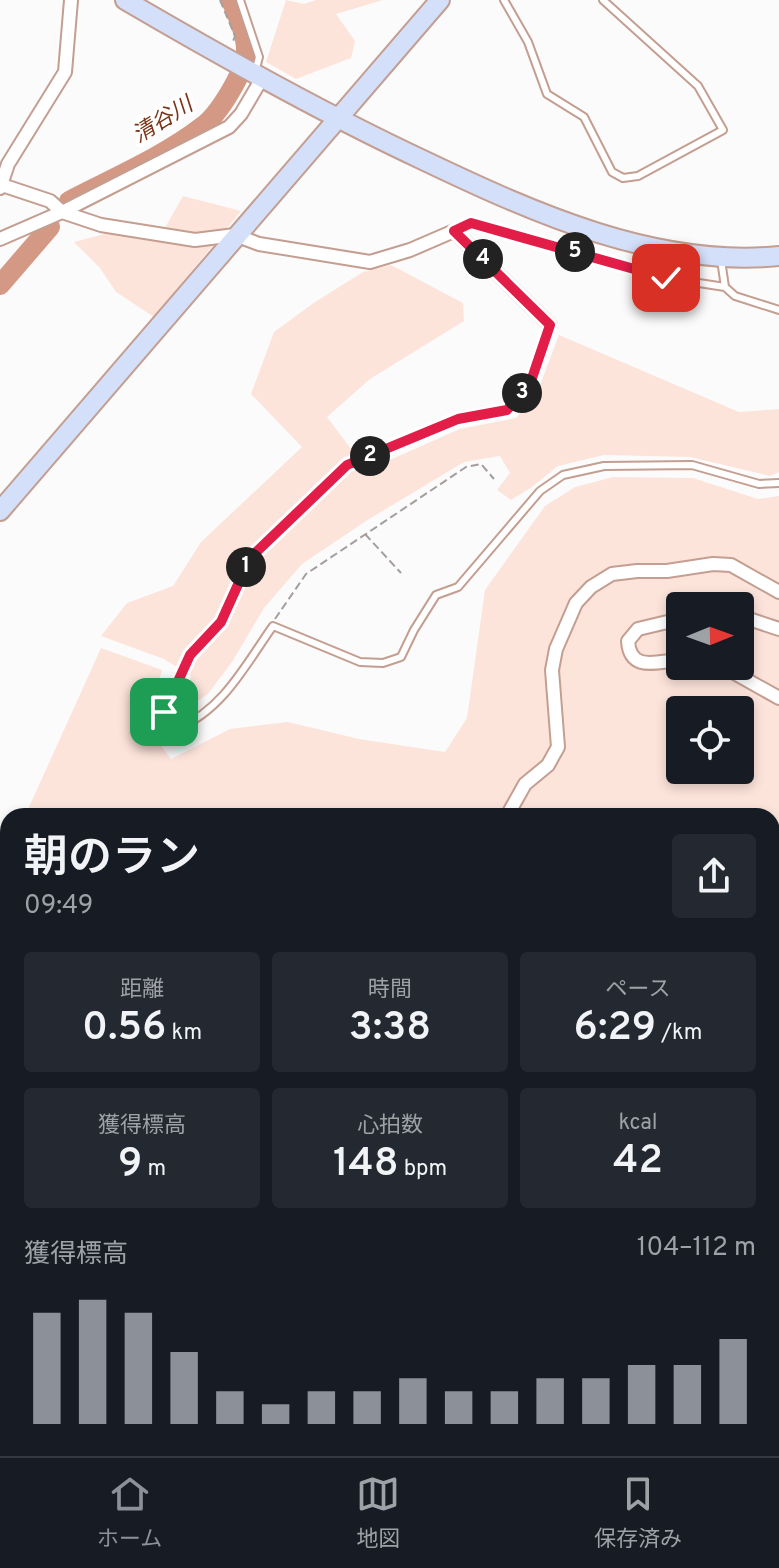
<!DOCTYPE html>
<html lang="ja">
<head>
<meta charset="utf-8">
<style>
  :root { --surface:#171b24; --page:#242831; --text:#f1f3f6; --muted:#9ea1a6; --line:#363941; --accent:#8c9099 }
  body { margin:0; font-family:Overpass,"Noto Sans JP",sans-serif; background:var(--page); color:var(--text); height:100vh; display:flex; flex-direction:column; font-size:30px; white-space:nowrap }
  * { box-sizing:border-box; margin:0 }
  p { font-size:26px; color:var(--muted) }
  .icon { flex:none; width:44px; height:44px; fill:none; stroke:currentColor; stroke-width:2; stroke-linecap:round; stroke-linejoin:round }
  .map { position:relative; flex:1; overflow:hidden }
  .drawer { position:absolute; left:0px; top:808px; width:780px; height:648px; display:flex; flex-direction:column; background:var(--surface); border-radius:24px 24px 0 0; box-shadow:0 4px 12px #0003 }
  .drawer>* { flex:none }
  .needle { width:52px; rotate:89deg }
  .tools { position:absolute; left:666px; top:592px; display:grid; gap:16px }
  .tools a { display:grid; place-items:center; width:88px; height:88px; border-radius:8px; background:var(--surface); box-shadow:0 4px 12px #0003; font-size:40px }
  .pin { position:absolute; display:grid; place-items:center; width:68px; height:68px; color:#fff; margin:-34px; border-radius:16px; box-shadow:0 4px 12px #0006 }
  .km { position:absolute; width:40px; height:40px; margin:-20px; border-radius:50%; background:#222; color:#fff; font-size:22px; line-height:40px; text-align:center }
  .round { display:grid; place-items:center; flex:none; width:84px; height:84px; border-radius:8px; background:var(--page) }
  .summary { display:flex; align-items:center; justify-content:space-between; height:136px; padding:0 24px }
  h1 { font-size:44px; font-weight:600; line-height:60px }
  .metrics { display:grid; grid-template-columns:repeat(3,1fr); gap:12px; height:136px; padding:8px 24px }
  .metrics div { display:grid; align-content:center; border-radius:8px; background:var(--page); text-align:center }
  .metrics b { font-size:40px; font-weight:600 }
  .metrics small { font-size:22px; font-weight:400 }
  .metrics p { font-size:22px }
  .chart { height:224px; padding:16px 24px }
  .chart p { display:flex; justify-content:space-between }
  .chart svg { width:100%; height:144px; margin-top:8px; stroke:var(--accent); stroke-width:6 }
  .dock { display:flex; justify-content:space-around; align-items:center; height:112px; border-top:2px solid var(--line); background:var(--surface); font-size:22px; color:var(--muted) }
  .dock a { display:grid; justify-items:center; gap:4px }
  .dock .current { color:var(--accent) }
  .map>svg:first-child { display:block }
  .green { fill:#fde4db; fill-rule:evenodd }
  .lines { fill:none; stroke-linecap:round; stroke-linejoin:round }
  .river { stroke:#d49984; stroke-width:20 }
  .lane-casing { stroke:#c49e91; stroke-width:10 }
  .street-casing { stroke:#c49e91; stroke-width:16 }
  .secondary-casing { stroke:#c49e91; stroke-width:22 }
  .path { stroke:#a59e9c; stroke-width:2; stroke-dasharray:8 4; stroke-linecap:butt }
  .lane { stroke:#fff; stroke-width:6 }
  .street { stroke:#fff; stroke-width:12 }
  .secondary { stroke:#d4e0f9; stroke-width:18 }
  .route-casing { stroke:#fff; stroke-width:16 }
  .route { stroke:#e11d48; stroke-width:10 }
  .labels { text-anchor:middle; stroke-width:8; stroke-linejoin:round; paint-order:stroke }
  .water-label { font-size:22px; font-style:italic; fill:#7b3417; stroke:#fff }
</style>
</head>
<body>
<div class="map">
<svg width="779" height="1456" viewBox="0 0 779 1456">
  <rect width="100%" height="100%" fill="#fbfbfb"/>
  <path class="green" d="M286 0 304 4 316 0H383L336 14 355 41 351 58 296 79 266 62Z
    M183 196 241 211 154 317 116 292 100 268 74 242 112 232 158 240Z
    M391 265 463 303 464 321 370 379 327 417 367 470 460 429 516 418 539 388 559 335 739 412 779 409V472L770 476 690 457 604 455 558 466 532 487 511 500 497 490 510 473 500 456 464 462 366 521 302 564 264 608 232 662 208 694 185 709 191 676 164 659 101 636 127 603 173 586 201 542 302 447 251 394 274 332 315 302 363 272Z
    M613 477 693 478 758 499 779 496V1456H0V926L8 916V1448H772V816H25L101 648 162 670 146 725 171 759 230 729 288 722 359 739 445 752 467 718 485 590 545 506 575 487ZM680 606H740V666H680ZM680 710H740V770H680Z"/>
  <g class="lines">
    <path class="river" d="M69 201C113 178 163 157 203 126 219 114 244 73 246 53 247 35 237 16 231 0
      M0 285 50 227"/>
    <g class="lane-casing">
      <path id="lane" d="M240 0 259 57 255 72
        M504 0 528 42 547 94 584 117 612 172 623 178 638 176 723 130 698 86 603 0
        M455 230 471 223 666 278 725 287
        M721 260 725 287 735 296 779 310
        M550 325 530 384 507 410 458 419 347 465 250 558 221 622 190 655 167 700 164 712 166 724 178 728C223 710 246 664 273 626L360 662 383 663 401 657 414 630 436 595 458 587 540 491 563 475 604 466 692 465 759 484 779 483
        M54 1448 57 1456"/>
    </g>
    <g class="street-casing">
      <path id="street" d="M2 185 50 201 62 212 101 225 195 240 235 235 259 244 370 262 410 250 454 231 550 325
        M0 188 8 164 65 72 71 0
        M0 239 62 212 229 127 241 114 261 80
        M740 616 779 629
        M680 619 638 629 628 641C630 673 658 661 680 660
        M722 666 779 698
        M507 816 525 784 548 765 558 747 552 670 556 649 576 603 591 587 612 574 637 571H667L713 564 731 565 779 592
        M772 917 779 913
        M772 1105 779 1104
        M0 1209 8 1233
        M186 1448 198 1456
        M253 1448 261 1456"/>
    </g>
    <g class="secondary-casing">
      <path id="secondary" d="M125 0C224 58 322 113 425 161 534 213 656 268 779 256
        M0 511 440 0"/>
    </g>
    <path class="path" d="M220 0 235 36 232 44
      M365 534 401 573
      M275 619 306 574 466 467 481 464 494 479
      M772 1336 779 1337
      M362 1448 363 1456
      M682 1456 685 1448"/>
    <use href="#lane" class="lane"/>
    <use href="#street" class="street"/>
    <use href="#secondary" class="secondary"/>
  </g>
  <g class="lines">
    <g class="route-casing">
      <path id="route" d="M164 712 190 655 221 622 250 558 347 465 458 419 507 410 530 384 550 325 454 231 471 223 666 278"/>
    </g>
    <use href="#route" class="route"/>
  </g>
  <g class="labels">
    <g class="water-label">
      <text transform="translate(162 119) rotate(-32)" y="8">清谷川</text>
    </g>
  </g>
</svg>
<div class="tools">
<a><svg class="needle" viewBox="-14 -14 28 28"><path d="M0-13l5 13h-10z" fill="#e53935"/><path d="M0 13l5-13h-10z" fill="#9ea1a6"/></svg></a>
<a><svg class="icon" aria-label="locate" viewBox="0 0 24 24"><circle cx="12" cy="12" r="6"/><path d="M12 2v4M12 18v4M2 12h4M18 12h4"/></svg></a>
</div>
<div class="pin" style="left:164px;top:712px;background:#1e9e55"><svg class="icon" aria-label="arrive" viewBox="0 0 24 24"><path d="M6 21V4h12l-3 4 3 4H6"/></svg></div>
<div class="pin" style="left:666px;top:278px;background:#d93025"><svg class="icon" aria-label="check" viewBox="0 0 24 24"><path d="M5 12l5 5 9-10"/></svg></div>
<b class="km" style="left:246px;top:567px">1</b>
<b class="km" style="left:370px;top:456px">2</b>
<b class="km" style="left:522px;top:393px">3</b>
<b class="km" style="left:483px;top:259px">4</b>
<b class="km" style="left:575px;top:252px">5</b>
<section class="drawer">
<div class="summary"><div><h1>朝のラン</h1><p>09:49</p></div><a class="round"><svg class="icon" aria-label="share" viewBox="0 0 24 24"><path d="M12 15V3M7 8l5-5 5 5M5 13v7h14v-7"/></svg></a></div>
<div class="metrics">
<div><p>距離</p><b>0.56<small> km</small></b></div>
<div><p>時間</p><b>3:38</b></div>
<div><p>ペース</p><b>6:29<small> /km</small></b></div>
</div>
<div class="metrics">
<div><p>獲得標高</p><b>9<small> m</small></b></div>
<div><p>心拍数</p><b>148<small> bpm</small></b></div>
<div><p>kcal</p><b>42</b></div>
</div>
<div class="chart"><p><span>獲得標高</span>104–112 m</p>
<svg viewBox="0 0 160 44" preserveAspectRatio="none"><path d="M5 44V10M15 44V6M25 44V10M35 44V22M45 44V34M55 44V38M65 44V34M75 44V34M85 44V30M95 44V34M105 44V34M115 44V30M125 44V30M135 44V26M145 44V26M155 44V18"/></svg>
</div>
</section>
</div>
<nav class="dock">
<a class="current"><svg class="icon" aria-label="home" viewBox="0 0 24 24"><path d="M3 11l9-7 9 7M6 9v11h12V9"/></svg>ホーム</a>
<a><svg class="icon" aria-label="map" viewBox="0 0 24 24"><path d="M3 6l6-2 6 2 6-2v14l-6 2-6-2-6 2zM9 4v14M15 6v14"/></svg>地図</a>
<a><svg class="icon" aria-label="saved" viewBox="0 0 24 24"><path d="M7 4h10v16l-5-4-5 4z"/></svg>保存済み</a>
</nav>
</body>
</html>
